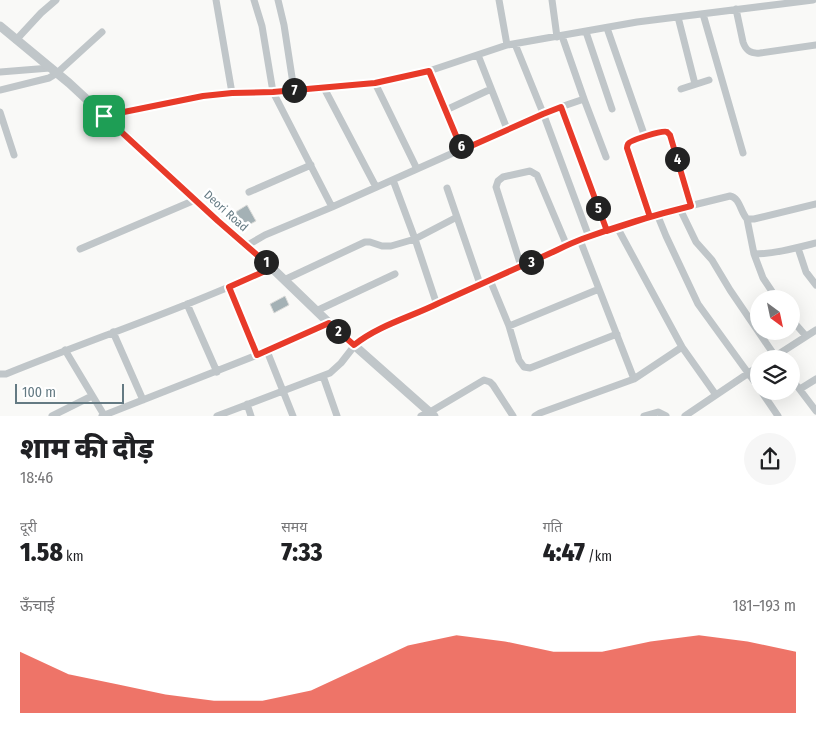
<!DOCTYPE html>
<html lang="hi">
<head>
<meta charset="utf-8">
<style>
  :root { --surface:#fff; --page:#f6f6f6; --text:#202124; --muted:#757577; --accent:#e83a29 }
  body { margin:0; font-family:"Fira Sans Condensed","Noto Sans Devanagari",sans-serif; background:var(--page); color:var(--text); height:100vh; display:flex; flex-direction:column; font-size:19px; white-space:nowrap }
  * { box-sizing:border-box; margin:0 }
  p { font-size:16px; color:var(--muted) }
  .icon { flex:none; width:28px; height:28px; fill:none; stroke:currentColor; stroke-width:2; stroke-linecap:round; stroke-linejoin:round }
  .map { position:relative; height:416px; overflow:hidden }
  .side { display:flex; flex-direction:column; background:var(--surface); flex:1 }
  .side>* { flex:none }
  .needle { width:32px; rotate:147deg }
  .fabs { position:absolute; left:750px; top:290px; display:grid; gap:10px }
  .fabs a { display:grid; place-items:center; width:50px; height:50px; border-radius:50%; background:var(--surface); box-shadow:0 5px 20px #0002; font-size:25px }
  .scale { position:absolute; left:15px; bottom:12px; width:109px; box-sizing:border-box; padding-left:5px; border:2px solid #647a83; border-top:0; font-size:14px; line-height:18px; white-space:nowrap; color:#647a83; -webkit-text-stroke:4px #fff; paint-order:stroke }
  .pin { position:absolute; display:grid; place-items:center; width:42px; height:42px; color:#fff; margin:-21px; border-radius:10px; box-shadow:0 2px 8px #0006 }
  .km { position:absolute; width:25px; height:25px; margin:-12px; border-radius:50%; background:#222; color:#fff; font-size:14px; line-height:25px; text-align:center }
  .round { display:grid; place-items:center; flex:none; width:52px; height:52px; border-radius:26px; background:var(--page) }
  .overview { display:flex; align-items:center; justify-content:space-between; height:85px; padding:0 20px }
  h1 { font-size:28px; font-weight:800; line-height:38px }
  .figures { display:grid; grid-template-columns:repeat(3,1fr); gap:8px; height:85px; padding:5px 20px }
  .figures div { display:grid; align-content:center }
  .figures b { font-size:25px; font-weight:800 }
  .figures small { font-size:14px; font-weight:400 }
  .figures p { font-size:14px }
  .chart { height:140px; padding:10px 20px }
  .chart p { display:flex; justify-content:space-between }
  .chart svg { width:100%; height:90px; margin-top:5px; fill:var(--accent); opacity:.7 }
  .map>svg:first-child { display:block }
  .building { fill:#a4b1b5; stroke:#dbdbd9 }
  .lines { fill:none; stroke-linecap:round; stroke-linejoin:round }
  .minor { stroke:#c0c6c9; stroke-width:7 }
  .tertiary { stroke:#c0c6c9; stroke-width:9 }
  .route-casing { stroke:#fff; stroke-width:10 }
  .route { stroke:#e83a29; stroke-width:6 }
  .labels { text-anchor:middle; stroke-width:5; stroke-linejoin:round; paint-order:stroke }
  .street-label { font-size:12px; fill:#647a83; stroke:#fff }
</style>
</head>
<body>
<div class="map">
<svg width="816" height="416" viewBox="0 0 816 416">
  <rect width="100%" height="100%" fill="#f9f9f7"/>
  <path class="building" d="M247 205 256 221 243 228 234 213Z
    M285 296 289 305 274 313 270 304Z"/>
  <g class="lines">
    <path class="minor" d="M216 0 232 93
      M254 0 262 26 273 92 332 207
      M278 0 284 25 294 90
      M499 0 507 45
      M552 0 557 37
      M736 9 743 42C746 51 751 54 760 53L816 45
      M703 14 743 153
      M678 17 695 84
      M607 28 645 137
      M586 32 612 109
      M562 36 584 99 606 157
      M16 40 41 13 56 0
      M515 44 543 113 589 237
      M478 55 507 129
      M429 71 462 150
      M0 72 50 68
      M375 83 417 169 543 113 584 99
      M324 88 376 187
      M681 89 709 80
      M0 90 49 78 57 73 102 32
      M561 107 607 231
      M446 110 491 89
      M0 112 14 155
      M104 116 203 96 232 93 273 92 375 83 429 71 507 45 637 22 813 0
      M393 180 415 239 437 305
      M447 188 480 284
      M249 192 311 165
      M680 209 696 242 712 260 730 290 777 359
      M657 214 666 236 698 304 759 388
      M650 217 627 148 628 144C635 138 658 132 668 132L670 135 691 206
      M747 219 754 254C774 254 796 248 816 243
      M617 227 682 347 716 395
      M580 240 634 379
      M246 246 265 235 332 207 417 169
      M798 248 806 272 816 285
      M80 249 195 200
      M754 254 763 278 777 299
      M521 266 496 187 498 181 503 177 530 171 537 175 567 246
      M284 280 365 242H370L382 246H391L415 239 457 217
      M490 280 509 326 599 289
      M229 287 257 355
      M187 304 217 372
      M316 311 395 274
      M791 319 806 336
      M509 326 519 360 524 367 530 368 617 334
      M113 332 143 400
      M65 350 104 415
      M267 351 293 416
      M771 359 816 330
      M0 374H6C95 338 185 308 272 268
      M323 376 337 416
      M791 378 816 411
      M800 389 816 379
      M761 391 778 416
      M247 404 251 416
      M52 416 92 396
      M102 416 257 355 329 323
      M217 416 330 373 341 363 355 345 375 331 437 305 580 240 657 214 730 196C740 198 740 211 747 219H754L816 204
      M421 416 430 412 484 380 490 382 493 385 513 416
      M535 416 540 413 634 379 682 347
      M644 416 658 412 666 416
      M685 416 759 366"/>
    <path class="tertiary" d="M0 26 69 83 218 221 272 268 329 323 434 416"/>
  </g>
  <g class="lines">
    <g class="route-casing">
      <path id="route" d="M104 116 218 221 272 268 229 287 257 355 329 323 354 345C379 325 411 317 439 303 472 288 504 274 537 259 552 253 566 245 582 239 618 226 654 215 691 206L670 135C669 134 668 133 667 132 663 130 630 140 628 144 627 146 627 147 627 148L650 217 607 231 561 107 543 114 462 150 429 71 375 83 273 92 232 93 203 96 104 116"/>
    </g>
    <use href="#route" class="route"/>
  </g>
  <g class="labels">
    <g class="street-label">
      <text transform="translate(226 211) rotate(42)" y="4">Deori Road</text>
    </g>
  </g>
</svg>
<div class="fabs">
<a><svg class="needle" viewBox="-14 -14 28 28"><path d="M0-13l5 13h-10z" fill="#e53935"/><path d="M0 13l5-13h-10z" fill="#757577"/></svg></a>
<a><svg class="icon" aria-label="layers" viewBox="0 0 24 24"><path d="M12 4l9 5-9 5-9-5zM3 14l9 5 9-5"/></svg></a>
</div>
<div class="scale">100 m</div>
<div class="pin" style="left:104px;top:116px;background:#1e9e55"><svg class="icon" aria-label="arrive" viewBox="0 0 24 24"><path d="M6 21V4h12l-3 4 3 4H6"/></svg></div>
<b class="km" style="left:266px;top:262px">1</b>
<b class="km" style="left:338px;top:331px">2</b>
<b class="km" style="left:531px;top:262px">3</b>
<b class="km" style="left:677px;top:159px">4</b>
<b class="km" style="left:598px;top:208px">5</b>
<b class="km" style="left:461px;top:146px">6</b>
<b class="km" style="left:294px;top:90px">7</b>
</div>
<section class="side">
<div class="overview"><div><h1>शाम की दौड़</h1><p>18:46</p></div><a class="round"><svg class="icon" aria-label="share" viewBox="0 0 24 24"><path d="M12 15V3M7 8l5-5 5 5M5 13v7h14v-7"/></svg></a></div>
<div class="figures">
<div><p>दूरी</p><b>1.58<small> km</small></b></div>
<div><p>समय</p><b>7:33</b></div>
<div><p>गति</p><b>4:47<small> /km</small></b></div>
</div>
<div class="chart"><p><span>ऊँचाई</span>181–193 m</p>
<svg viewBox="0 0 160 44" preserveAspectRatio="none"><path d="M0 44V14L10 25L20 30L30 35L40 38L50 38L60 33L70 22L80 11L90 6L100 9L110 14L120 14L130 9L140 6L150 9L160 14V44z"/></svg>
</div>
</section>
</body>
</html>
